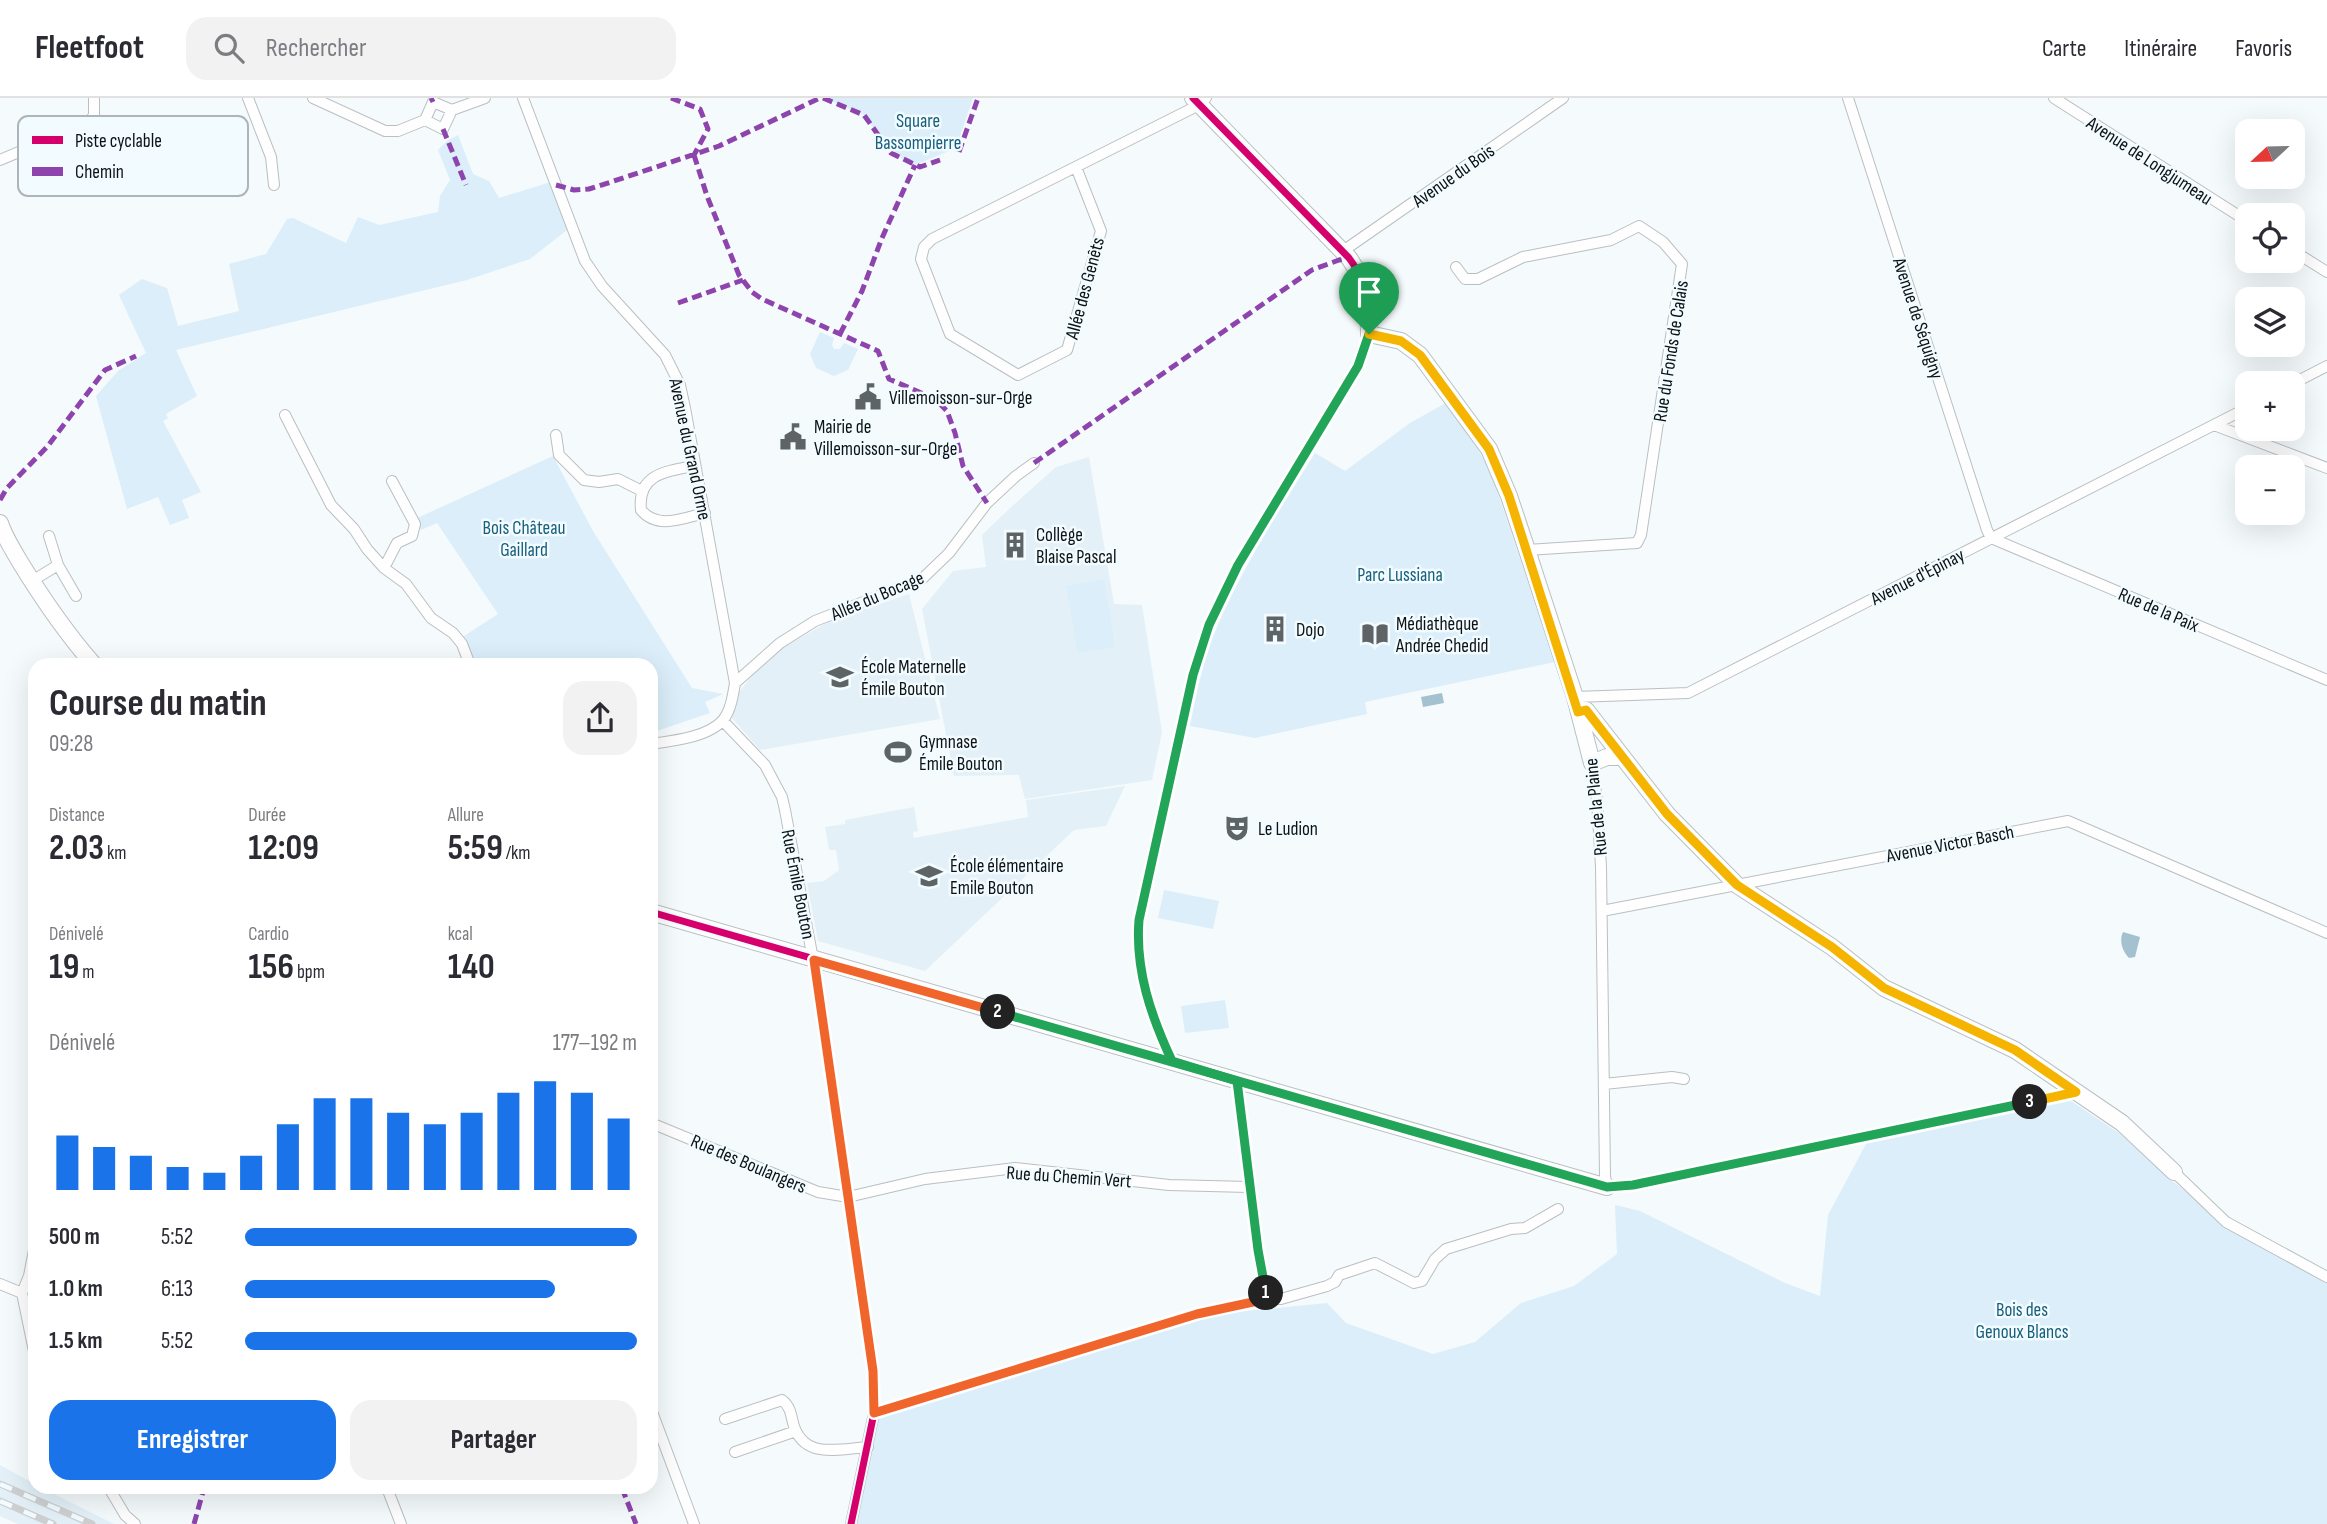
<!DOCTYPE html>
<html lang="fr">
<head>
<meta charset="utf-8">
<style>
  :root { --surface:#fff; --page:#f2f2f3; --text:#2b2b33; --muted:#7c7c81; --line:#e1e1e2; --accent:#1a73e8 }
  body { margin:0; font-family:"Sofia Sans Condensed",sans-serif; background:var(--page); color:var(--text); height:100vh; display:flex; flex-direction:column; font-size:26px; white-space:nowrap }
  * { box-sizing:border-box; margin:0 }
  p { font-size:23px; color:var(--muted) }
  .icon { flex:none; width:38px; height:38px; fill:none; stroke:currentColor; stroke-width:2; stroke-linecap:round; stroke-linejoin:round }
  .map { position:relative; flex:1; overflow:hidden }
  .drawer { position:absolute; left:28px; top:560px; width:630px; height:836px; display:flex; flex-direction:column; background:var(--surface); border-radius:21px; box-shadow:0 7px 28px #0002 }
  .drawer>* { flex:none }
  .needle { width:46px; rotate:248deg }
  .fabs { position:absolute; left:2235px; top:21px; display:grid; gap:14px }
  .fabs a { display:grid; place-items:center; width:70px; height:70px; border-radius:14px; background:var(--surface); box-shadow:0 7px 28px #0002; font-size:35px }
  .pin { position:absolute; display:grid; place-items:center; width:60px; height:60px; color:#fff; margin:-72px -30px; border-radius:50% 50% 50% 0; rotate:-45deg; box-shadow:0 0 7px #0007 }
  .pin .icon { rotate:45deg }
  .km { position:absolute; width:35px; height:35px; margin:-18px; border-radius:50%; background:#222; color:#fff; font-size:19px; line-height:35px; text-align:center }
  .round { display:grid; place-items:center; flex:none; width:74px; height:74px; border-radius:21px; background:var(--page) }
  .headline { display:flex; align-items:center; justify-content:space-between; height:119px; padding:0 21px }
  h1 { font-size:38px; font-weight:700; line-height:52px }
  .stats { display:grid; grid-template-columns:repeat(3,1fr); gap:10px; height:119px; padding:7px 21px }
  .stats div { display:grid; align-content:center }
  .stats b { font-size:35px; font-weight:700 }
  .stats small { font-size:19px; font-weight:400 }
  .stats p { font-size:19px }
  .chart { height:196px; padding:14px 21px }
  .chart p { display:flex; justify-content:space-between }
  .chart svg { width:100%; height:126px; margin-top:7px; stroke:var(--accent); stroke-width:6 }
  .primary-button { display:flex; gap:14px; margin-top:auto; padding:14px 21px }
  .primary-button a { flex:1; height:80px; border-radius:21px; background:var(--accent); color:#fff; font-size:28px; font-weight:700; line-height:80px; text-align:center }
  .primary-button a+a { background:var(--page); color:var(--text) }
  ul { padding:0 21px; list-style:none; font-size:23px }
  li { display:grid; grid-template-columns:112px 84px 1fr; align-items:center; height:52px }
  li i { height:18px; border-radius:9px; background:var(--accent) }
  header { display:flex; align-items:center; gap:42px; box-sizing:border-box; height:98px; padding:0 35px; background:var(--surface); border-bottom:2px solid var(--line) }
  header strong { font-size:33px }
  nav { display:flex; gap:38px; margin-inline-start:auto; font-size:24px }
  .search { width:490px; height:63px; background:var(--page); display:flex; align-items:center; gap:18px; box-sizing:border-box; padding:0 24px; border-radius:21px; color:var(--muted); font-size:26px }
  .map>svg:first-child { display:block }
  .built { fill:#e3f0f7 }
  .green { fill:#dbeef9 }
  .water { fill:#a4c1d0 }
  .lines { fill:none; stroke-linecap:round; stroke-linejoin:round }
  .street-casing { stroke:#babfc1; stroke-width:12 }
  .secondary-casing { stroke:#babfc1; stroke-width:18 }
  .street { stroke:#fefeff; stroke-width:10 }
  .secondary { stroke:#fefeff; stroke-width:16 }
  .rail-casing { stroke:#cdcfd0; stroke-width:7 }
  .rail { stroke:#f2fbff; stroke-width:4.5; stroke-dasharray:13; stroke-linecap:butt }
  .quiet { stroke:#8e44ad; stroke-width:5; stroke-dasharray:10 5; stroke-linecap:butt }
  .cycleway-casing { stroke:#f2fbff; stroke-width:11 }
  .cycleway { stroke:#d6006c; stroke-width:7 }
  .split-1-casing { stroke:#fff; stroke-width:14 }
  .split-2-casing { stroke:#fff; stroke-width:14 }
  .split-3-casing { stroke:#fff; stroke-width:14 }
  .split-4-casing { stroke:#fff; stroke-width:14 }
  .split-1 { stroke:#22a559; stroke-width:9 }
  .split-2 { stroke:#f0652b; stroke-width:9 }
  .split-3 { stroke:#22a559; stroke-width:9 }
  .split-4 { stroke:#f5b400; stroke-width:9 }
  .labels { text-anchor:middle; stroke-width:5; stroke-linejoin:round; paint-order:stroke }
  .park-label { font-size:19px; fill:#175e7b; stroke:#f2fbff }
  .street-label { font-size:19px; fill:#0d1214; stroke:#f2fbff }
  .poi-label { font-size:19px; fill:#0d1214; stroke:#f2fbff; text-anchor:start }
  .key { fill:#f2fbff; stroke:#adb5b8; stroke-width:2 }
  .key-label { font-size:19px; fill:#0d1214 }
</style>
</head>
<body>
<header>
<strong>Fleetfoot</strong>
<div class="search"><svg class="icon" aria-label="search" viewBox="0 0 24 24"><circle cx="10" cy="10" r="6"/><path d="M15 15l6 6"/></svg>Rechercher</div>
<nav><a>Carte</a><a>Itinéraire</a><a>Favoris</a></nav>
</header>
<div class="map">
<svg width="2327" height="1426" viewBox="0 0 2327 1426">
  <rect width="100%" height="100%" fill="#f5fafc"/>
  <path class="built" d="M1089 359 1114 506 1142 507 1162 634 1152 682 1025 701 1019 677 954 678 922 511 953 473 986 469 982 437 1009 411 1056 369Z
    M909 496 940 621 760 652 732 620 737 597 756 572 780 551 832 522Z
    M1125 688 1106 728 1074 732 925 873 818 843 807 785 824 783 839 772 836 752H829L825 729 845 726V722L914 709 918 733 913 734 914 740 1028 719 1026 702Z
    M0 1367 35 1386V1390H42L114 1426H18L0 1418Z"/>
  <path class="green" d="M823 0H973L956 50 915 67 891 55 864 17Z
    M458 37 473 76 489 83 499 100 554 83 571 129 530 161 467 182 176 252 197 298 166 316 168 320 163 323 201 394 182 402 189 420 170 427 158 399 127 411 96 298 118 273 146 255 119 197 142 181 167 190 178 228 239 213 229 166 266 156 287 121 293 120 346 145 358 119 379 127 438 114 440 98 450 82 438 52 448 42Z
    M820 234 834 240 832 247 834 251H840L844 245 858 251 848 272 834 278 816 270 810 256Z
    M1446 305 1474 344 1491 375 1555 564 1365 604 1367 616 1255 640 1190 628C1196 598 1202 568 1213 539 1239 474 1278 415 1315 355L1345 373 1410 325Z
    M553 358 593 433 692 590 723 596 705 604 710 615 651 635V567H470L461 540 498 516 437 425 421 432 415 421Z
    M1104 481 1115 549 1078 555 1066 488Z
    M1164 792 1219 803 1213 831 1158 820Z
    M1225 902 1229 930 1185 935 1181 908Z
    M2071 1003 2119 1035 2171 1082 2226 1124 2327 1179V1426H851L874 1315 1196 1221 1246 1213 1327 1205 1346 1225 1433 1256 1475 1244 1521 1205 1574 1188 1617 1156 1615 1107 1640 1113 1785 1185 1820 1198 1828 1117 1866 1046Z"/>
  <path class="water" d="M1442 595 1444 605 1423 609 1421 599Z
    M2123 834 2140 839 2135 859 2129 860C2122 853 2119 842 2123 834Z"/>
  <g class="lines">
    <g class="street-casing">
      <path id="street" d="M248 0 271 59 274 87
        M313 0 385 33H398L425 22
        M523 0 585 163 602 188 665 257 680 287 685 310 735 585C733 597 731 612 723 622 709 639 672 643 651 646
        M1848 0 1987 432 1991 440 2327 582
        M2054 0 2247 123
        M433 4 452 12 443 31 425 22Z
        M452 12 485 0
        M0 62 88 25 94 17V0
        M1076 69 1101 133 1067 252 1018 277 950 236 921 161 924 149 932 141 1199 7 1206 0
        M2292 152 2327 174
        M1343 153 1563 0
        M1456 169 1465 181H1478L1523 159 1611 142 1639 128 1663 144 1682 166 1641 437 1637 445 1527 452
        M2292 286 2327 268
        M285 317 331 407 354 431 367 451 384 470 406 486 431 520 453 535 462 546 470 567
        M2214 327 2327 370
        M556 337 559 357 584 382 599 384 618 381 642 393
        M695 368C668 373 637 375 641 412 658 432 683 420 705 415
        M49 438 58 467 76 498
        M384 470 397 445 412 438 415 426 392 383
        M32 483 58 467
        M735 585 780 545 815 523 922 481 949 455 987 405 1016 378 1034 365
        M1575 599 1688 595 2247 310
        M723 623 765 667 782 699 785 712 818 888 873 1273 874 1315 851 1426
        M1592 665 1597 702 1601 769 1605 1078 1607 1089 1633 1087 2076 994
        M1602 813 2068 723 2327 835
        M1172 963C1151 918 1134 872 1139 823L1193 577 1209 527 1238 467 1358 268 1369 236
        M1237 983 1258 1152 1267 1201
        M1604 986 1672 979 1684 981
        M651 1025 818 1094 848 1099 925 1081 1015 1070 1169 1087 1249 1089
        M2174 1074 2226 1124 2327 1179
        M0 1186 22 1195
        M22 1195 35 1258
        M22 1195 29 1178 35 1147
        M651 1311 694 1426
        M874 1315 1197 1216 1267 1201H1281L1327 1188 1335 1184 1339 1177 1375 1165 1414 1185 1422 1183 1435 1161 1446 1151 1511 1131 1525 1130 1558 1111
        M725 1321 782 1302C790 1308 791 1316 793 1325 803 1362 838 1351 868 1349
        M735 1354 796 1333
        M109 1390 125 1417 135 1426
        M387 1390 401 1426"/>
    </g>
    <g class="secondary-casing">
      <path id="secondary" d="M1193 0 1349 160C1366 184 1369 207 1369 236L1401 243 1420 257 1489 351 1509 398 1527 452 1575 599 1592 665 1607 659H1622
        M0 425C4 438 13 452 20 464 42 500 66 535 94 567
        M1579 614 1586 612 1667 716 1737 787 1832 849 1884 890 2015 952 2122 1025 2174 1074
        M651 814 1607 1089"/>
    </g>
    <use href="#street" class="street"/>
    <use href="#secondary" class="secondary"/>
    <g class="rail-casing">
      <path id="rail" d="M0 1386 92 1426
        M0 1403 53 1426"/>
    </g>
    <use href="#rail" class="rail"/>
    <path class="quiet" d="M431 0 433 4
      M671 0 700 11 708 31 694 57
      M823 0 864 17 891 55 920 69 940 62
      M443 31 466 87
      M959 54 978 0
      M694 57 707 98 739 177 752 194 762 201 878 253 889 281 935 301 947 313 955 335 963 368 987 405
      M556 87 574 92 589 91 614 83 719 48 820 0
      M678 205 743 182
      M840 236 862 193 882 140 915 67
      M1034 365 1312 172 1339 162 1349 160
      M0 402 7 390 47 349 105 272 136 258
      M622 1390 636 1426
      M194 1426 204 1390"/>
    <g class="cycleway-casing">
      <path id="cycleway" d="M651 814 1607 1089
        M1172 963C1151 918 1134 872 1139 823L1193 577 1209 527 1238 467 1358 268C1373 232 1374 193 1349 160L1193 0
        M851 1426 874 1315 1197 1216 1267 1201 1258 1152 1237 983"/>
    </g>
    <use href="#cycleway" class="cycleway"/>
  </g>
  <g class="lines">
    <g class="split-1-casing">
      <path id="split-1" d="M1266 1195 1258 1152 1237 983 1172 963C1151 918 1135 872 1139 822L1193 577 1209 527 1238 467 1358 268 1369 236"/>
    </g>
    <g class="split-2-casing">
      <path id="split-2" d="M998 914 814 862 873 1273 874 1315 1197 1216 1267 1201 1266 1195"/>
    </g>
    <g class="split-3-casing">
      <path id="split-3" d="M998 914 1607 1089 1633 1087 2030 1004"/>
    </g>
    <g class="split-4-casing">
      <path id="split-4" d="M1369 236 1401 243 1420 257 1489 351 1509 398 1578 614 1586 612 1667 716 1737 787 1832 849 1884 890 2015 952 2076 994 2030 1004"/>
    </g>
    <use href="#split-1" class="split-1"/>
    <use href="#split-2" class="split-2"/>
    <use href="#split-3" class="split-3"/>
    <use href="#split-4" class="split-4"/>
  </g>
  <defs>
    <g id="civic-bare" transform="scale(2.1)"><path d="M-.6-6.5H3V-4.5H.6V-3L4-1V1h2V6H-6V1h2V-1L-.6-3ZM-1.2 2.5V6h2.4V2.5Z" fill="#5e6365" stroke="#f2fbff" stroke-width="2.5" paint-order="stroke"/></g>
    <g id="building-bare" transform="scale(2.1)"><path d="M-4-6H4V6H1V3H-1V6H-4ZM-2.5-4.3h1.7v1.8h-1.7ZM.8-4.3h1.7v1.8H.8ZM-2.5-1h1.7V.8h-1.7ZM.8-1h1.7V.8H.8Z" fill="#5e6365" stroke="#f2fbff" stroke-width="2.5" paint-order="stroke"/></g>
    <g id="library-bare" transform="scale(2.1)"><path d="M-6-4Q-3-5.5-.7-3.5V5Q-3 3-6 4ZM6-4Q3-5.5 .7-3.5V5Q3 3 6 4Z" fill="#5e6365" stroke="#f2fbff" stroke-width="2.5" paint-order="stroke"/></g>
    <g id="school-bare" transform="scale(2.1)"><path d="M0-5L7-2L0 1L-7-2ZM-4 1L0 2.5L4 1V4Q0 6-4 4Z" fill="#5e6365" stroke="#f2fbff" stroke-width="2.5" paint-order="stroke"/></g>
    <g id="stadium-bare" transform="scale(2.1)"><path d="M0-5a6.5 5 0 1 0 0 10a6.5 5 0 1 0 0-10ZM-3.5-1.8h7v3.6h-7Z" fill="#5e6365" stroke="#f2fbff" stroke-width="2.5" paint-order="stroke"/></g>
    <g id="theatre-bare" transform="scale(2.1)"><path d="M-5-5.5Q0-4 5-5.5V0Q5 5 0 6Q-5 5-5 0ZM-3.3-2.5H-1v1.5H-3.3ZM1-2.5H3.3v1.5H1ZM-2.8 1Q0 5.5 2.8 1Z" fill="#5e6365" stroke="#f2fbff" stroke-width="2.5" paint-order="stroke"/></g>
  </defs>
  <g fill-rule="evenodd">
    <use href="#civic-bare" x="868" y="299"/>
    <use href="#civic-bare" x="793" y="339"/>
    <use href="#building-bare" x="1015" y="447"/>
    <use href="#building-bare" x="1275" y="531"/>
    <use href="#library-bare" x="1375" y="536"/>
    <use href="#school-bare" x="840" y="579"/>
    <use href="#stadium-bare" x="898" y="654"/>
    <use href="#theatre-bare" x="1237" y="730"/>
    <use href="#school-bare" x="929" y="778"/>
  </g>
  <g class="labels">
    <g class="park-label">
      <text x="918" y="29">Square<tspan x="918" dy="22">Bassompierre</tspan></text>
      <text x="524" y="436">Bois Château<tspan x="524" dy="22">Gaillard</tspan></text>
      <text x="1400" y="483">Parc Lussiana</text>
      <text x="2022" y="1218">Bois des<tspan x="2022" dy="22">Genoux Blancs</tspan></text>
    </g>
    <g class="street-label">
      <text transform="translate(2150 62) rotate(33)" y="7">Avenue de Longjumeau</text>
      <text transform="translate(1453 77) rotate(-35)" y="7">Avenue du Bois</text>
      <text transform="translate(1084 190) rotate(-75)" y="7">Allée des Genêts</text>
      <text transform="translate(1919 220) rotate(72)" y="7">Avenue de Séquigny</text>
      <text transform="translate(1670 253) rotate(-81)" y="7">Rue du Fonds de Calais</text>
      <text transform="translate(691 351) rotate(78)" y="7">Avenue du Grand Orme</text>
      <text transform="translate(1917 478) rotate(-27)" y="7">Avenue d'Épinay</text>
      <text transform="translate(877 497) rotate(-23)" y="7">Allée du Bocage</text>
      <text transform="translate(2159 511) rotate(23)" y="7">Rue de la Paix</text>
      <text transform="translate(1595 709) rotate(-96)" y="7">Rue de la Plaine</text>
      <text transform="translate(1950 745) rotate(-11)" y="7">Avenue Victor Basch</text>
      <text transform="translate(799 786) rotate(79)" y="7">Rue Émile Bouton</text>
      <text transform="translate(749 1065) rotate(23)" y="7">Rue des Boulangers</text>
      <text transform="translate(1069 1078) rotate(4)" y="7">Rue du Chemin Vert</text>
    </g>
    <g class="poi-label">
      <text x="889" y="306">Villemoisson-sur-Orge</text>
      <text x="814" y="335">Mairie de<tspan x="814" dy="22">Villemoisson-sur-Orge</tspan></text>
      <text x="1036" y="443">Collège<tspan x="1036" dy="22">Blaise Pascal</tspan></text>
      <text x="1396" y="532">Médiathèque<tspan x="1396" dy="22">Andrée Chedid</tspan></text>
      <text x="1296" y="538">Dojo</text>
      <text x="861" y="575">École Maternelle<tspan x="861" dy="22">Émile Bouton</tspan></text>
      <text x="919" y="650">Gymnase<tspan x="919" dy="22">Émile Bouton</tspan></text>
      <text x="1258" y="737">Le Ludion</text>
      <text x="950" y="774">École élémentaire<tspan x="950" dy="22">Emile Bouton</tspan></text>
    </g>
  </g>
  <rect x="18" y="18" width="230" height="80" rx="10" class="key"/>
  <rect x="32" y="38" width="31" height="8" fill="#d6006c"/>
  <rect x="32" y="69" width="31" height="9" fill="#8e44ad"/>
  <g class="key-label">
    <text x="75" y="49">Piste cyclable</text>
    <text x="75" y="80">Chemin</text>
  </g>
</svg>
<div class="fabs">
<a><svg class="needle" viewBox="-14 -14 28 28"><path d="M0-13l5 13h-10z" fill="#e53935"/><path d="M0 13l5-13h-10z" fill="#7c7c81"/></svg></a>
<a><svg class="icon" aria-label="locate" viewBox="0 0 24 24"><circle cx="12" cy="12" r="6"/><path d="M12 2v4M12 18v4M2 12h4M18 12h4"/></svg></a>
<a><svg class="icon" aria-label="layers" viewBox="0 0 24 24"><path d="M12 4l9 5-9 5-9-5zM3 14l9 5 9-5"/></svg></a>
<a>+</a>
<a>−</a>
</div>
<div class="pin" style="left:1369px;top:236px;background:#1e9e55"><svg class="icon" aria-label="arrive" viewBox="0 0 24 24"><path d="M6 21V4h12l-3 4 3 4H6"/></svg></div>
<b class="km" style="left:1266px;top:1195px">1</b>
<b class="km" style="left:998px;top:914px">2</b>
<b class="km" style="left:2030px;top:1004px">3</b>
<section class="drawer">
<div class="headline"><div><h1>Course du matin</h1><p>09:28</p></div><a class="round"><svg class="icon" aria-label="share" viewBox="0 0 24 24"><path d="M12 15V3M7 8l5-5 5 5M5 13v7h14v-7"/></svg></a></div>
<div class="stats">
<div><p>Distance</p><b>2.03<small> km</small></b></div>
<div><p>Durée</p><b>12:09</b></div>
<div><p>Allure</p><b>5:59<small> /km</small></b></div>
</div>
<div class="stats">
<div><p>Dénivelé</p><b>19<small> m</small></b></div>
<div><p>Cardio</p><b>156<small> bpm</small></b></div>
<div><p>kcal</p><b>140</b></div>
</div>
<div class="chart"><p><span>Dénivelé</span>177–192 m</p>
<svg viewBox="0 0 160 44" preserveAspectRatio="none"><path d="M5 44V25M15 44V29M25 44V32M35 44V36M45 44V38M55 44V32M65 44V21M75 44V12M85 44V12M95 44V17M105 44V21M115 44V17M125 44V10M135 44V6M145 44V10M155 44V19"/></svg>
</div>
<ul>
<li><b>500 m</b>5:52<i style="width:100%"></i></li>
<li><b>1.0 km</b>6:13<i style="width:79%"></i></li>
<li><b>1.5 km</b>5:52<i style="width:100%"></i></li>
</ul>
<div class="primary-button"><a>Enregistrer</a><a>Partager</a></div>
</section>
</div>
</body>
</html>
